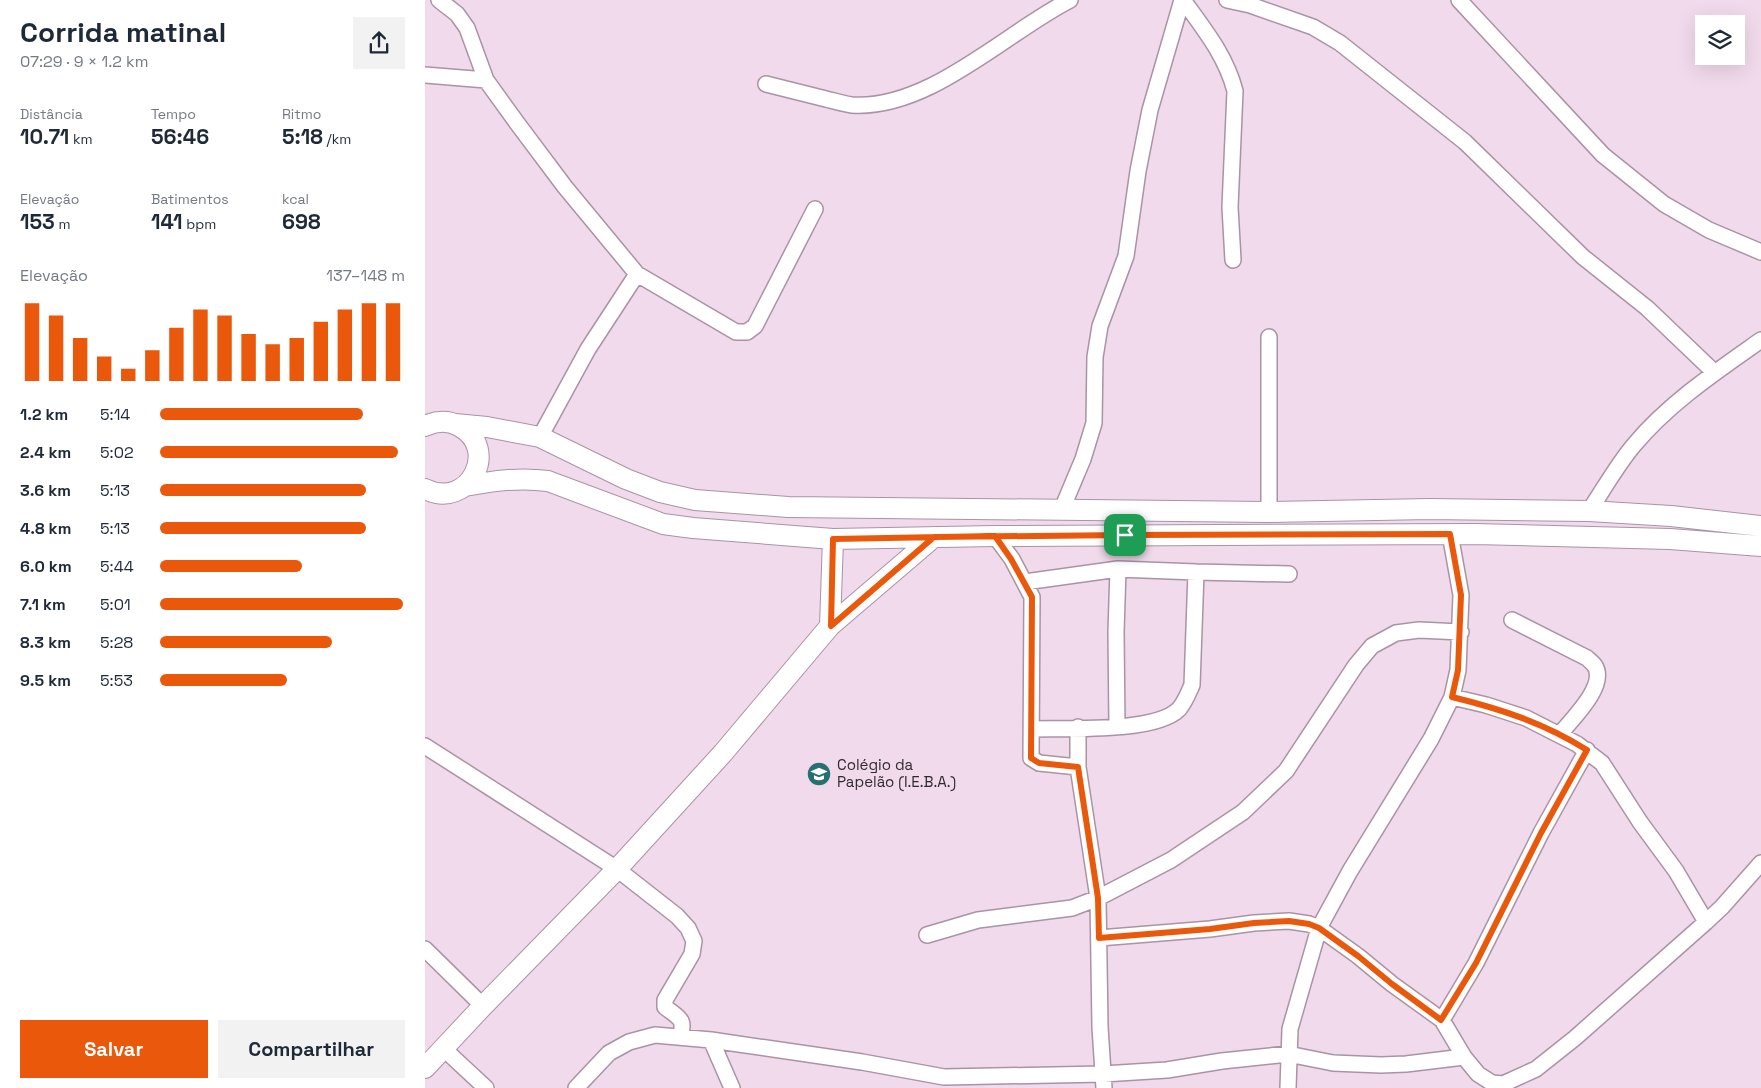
<!DOCTYPE html>
<html lang="pt">
<head>
<meta charset="utf-8">
<style>
  :root { --surface:#fff; --page:#f2f2f3; --text:#1f2937; --muted:#747a83; --accent:#ea580c }
  body { margin:0; font-family:"Space Grotesk",sans-serif; background:var(--page); color:var(--text); height:100vh; display:flex; flex-direction:column; font-size:19px; white-space:nowrap }
  * { box-sizing:border-box; margin:0 }
  p { font-size:16px; color:var(--muted) }
  .icon { flex:none; width:28px; height:28px; fill:none; stroke:currentColor; stroke-width:2; stroke-linecap:round; stroke-linejoin:round }
  .map { position:relative; flex:1; overflow:hidden }
  .sheet { display:flex; flex-direction:column; background:var(--surface); width:425px }
  .sheet>* { flex:none }
  .fabs { position:absolute; left:1270px; top:15px; display:grid; gap:10px }
  .fabs a { display:grid; place-items:center; width:50px; height:50px; border-radius:0px; background:var(--surface); box-shadow:0 5px 20px #0002; font-size:25px }
  .pin { position:absolute; display:grid; place-items:center; width:42px; height:42px; color:#fff; margin:-21px; border-radius:10px; box-shadow:0 2px 8px #0006 }
  .round { display:grid; place-items:center; flex:none; width:52px; height:52px; border-radius:0px; background:var(--page) }
  .headline { display:flex; align-items:center; justify-content:space-between; height:85px; padding:0 20px }
  h1 { font-size:28px; font-weight:800; line-height:38px }
  .figures { display:grid; grid-template-columns:repeat(3,1fr); gap:8px; height:85px; padding:5px 20px }
  .figures div { display:grid; align-content:center }
  .figures b { font-size:21px; font-weight:800 }
  .figures small { font-size:14px; font-weight:400 }
  .figures p { font-size:14px }
  .chart { height:140px; padding:10px 20px }
  .chart p { display:flex; justify-content:space-between }
  .chart svg { width:100%; height:90px; margin-top:5px; stroke:var(--accent); stroke-width:6 }
  .action { display:flex; gap:10px; margin-top:auto; padding:10px 20px }
  .action a { flex:1; height:58px; border-radius:0px; background:var(--accent); color:#fff; font-size:20px; font-weight:800; line-height:58px; text-align:center }
  .action a+a { background:var(--page); color:var(--text) }
  ul { padding:0 20px; list-style:none; font-size:16px }
  li { display:grid; grid-template-columns:80px 60px 1fr; align-items:center; height:38px }
  li i { height:12px; border-radius:6px; background:var(--accent) }
  main { display:flex; flex:1; min-height:0 }
  .map>svg:first-child { display:block }
  .lines { fill:none; stroke-linecap:round; stroke-linejoin:round }
  .street-casing { stroke:#a993a4; stroke-width:18 }
  .secondary-casing { stroke:#a993a4; stroke-width:22 }
  .street { stroke:#fff; stroke-width:15 }
  .secondary { stroke:#fff; stroke-width:20 }
  .route-casing { stroke:#fff; stroke-width:10 }
  .route { stroke:#ea580c; stroke-width:6 }
  .labels { text-anchor:middle; stroke-width:5; stroke-linejoin:round; paint-order:stroke }
  .poi-label { font-size:15px; fill:#322930; stroke:#f1daec; text-anchor:start }
</style>
</head>
<body>
<main>
<section class="sheet">
<div class="headline"><div><h1>Corrida matinal</h1><p>07:29 · 9 × 1.2 km</p></div><a class="round"><svg class="icon" aria-label="share" viewBox="0 0 24 24"><path d="M12 15V3M7 8l5-5 5 5M5 13v7h14v-7"/></svg></a></div>
<div class="figures">
<div><p>Distância</p><b>10.71<small> km</small></b></div>
<div><p>Tempo</p><b>56:46</b></div>
<div><p>Ritmo</p><b>5:18<small> /km</small></b></div>
</div>
<div class="figures">
<div><p>Elevação</p><b>153<small> m</small></b></div>
<div><p>Batimentos</p><b>141<small> bpm</small></b></div>
<div><p>kcal</p><b>698</b></div>
</div>
<div class="chart"><p><span>Elevação</span>137–148 m</p>
<svg viewBox="0 0 160 44" preserveAspectRatio="none"><path d="M5 44V6M15 44V12M25 44V23M35 44V32M45 44V38M55 44V29M65 44V18M75 44V9M85 44V12M95 44V21M105 44V26M115 44V23M125 44V15M135 44V9M145 44V6M155 44V6"/></svg>
</div>
<ul>
<li><b>1.2 km</b>5:14<i style="width:83%"></i></li>
<li><b>2.4 km</b>5:02<i style="width:97%"></i></li>
<li><b>3.6 km</b>5:13<i style="width:84%"></i></li>
<li><b>4.8 km</b>5:13<i style="width:84%"></i></li>
<li><b>6.0 km</b>5:44<i style="width:58%"></i></li>
<li><b>7.1 km</b>5:01<i style="width:99%"></i></li>
<li><b>8.3 km</b>5:28<i style="width:70%"></i></li>
<li><b>9.5 km</b>5:53<i style="width:52%"></i></li>
</ul>
<div class="action"><a>Salvar</a><a>Compartilhar</a></div>
</section>
<div class="map">
<svg width="1336" height="1088" viewBox="0 0 1336 1088">
  <rect width="100%" height="100%" fill="#f1daec"/>
  <g class="lines">
    <g class="street-casing">
      <path id="street" d="M14 0 32 14 42 28 61 80 92 123 140 187 212 274 311 332H322L330 326 390 209
        M758 0C779 29 801 56 810 91L805 207 808 260
        M802 0 825 5 888 27 915 43 1040 142 1158 257 1222 308 1289 372
        M1034 0 1178 155 1239 204 1284 230 1336 252
        M0 75 61 80
        M341 84C361 89 381 94 401 99 409 101 419 104 427 105 504 110 580 33 645 0
        M115 437 163 349 212 274
        M637 509 658 459 669 423 670 357 675 326 701 256 713 171 725 110 757 0
        M1164 511C1179 489 1192 465 1209 445 1244 403 1292 371 1336 340
        M844 512V337
        M570 536 587 559 607 597 606 758 614 763 653 767 673 898 675 1027 679 1088
        M771 572 864 574
        M600 582 693 569 771 572 767 685C763 694 760 702 754 709 731 733 640 728 607 729
        M1087 620 1162 658C1164 660 1168 663 1170 666 1182 686 1147 719 1135 734
        M1027 697 1061 705 1101 718 1152 744 1177 763 1215 822 1251 871 1281 922
        M692 727 691 632 693 569
        M0 746 192 869 252 916 263 928 269 941 267 954 240 1000V1007C254 1018 261 1019 255 1037
        M653 767V727
        M502 935 553 920 647 908 673 898 746 860 818 812 861 771 931 665 947 646 971 633 994 630 1036 632
        M674 938 785 929 829 923 864 921 884 924 894 928 933 956 967 984 1017 1020 1039 1057
        M0 949 58 1006
        M1017 1020 1051 963 1116 833 1162 750
        M286 1040 307 1088
        M19 1049 61 1088
        M151 1088 184 1053 204 1042 230 1035 286 1040 437 1062 519 1077 678 1074 742 1070 797 1061 863 1054 908 1063 956 1065 981 1064 1039 1057 1053 1074 1067 1083 1078 1084 1111 1069 1150 1038 1281 922 1297 907 1336 863
        M863 1088 865 1029 894 928 925 871 1006 739 1027 697 1033 670 1036 595 1025 534"/>
    </g>
    <g class="secondary-casing">
      <path id="secondary" d="M30 424 62 427 115 437 201 479 235 492 270 500 363 507 844 512 1004 509 1164 511 1246 516 1336 526
        M0 426C11 421 23 420 34 426 76 448 44 511 0 489
        M40 486C68 481 94 477 123 481L238 524 268 528 408 539 570 536 1050 534 1245 539 1336 546
        M405 626 408 539
        M0 1068 58 1006 192 869 298 753 405 626 509 537"/>
    </g>
    <use href="#street" class="street"/>
    <use href="#secondary" class="secondary"/>
  </g>
  <g class="lines">
    <g class="route-casing">
      <path id="route" d="M700 535 509 537 406 626 408 539 570 536 586 559 607 597 606 758 614 763 653 767 673 898 674 938 785 929 829 923 864 921 884 924 894 928 933 956 967 984 1016 1020 1051 963 1116 833 1162 750C1119 723 1076 709 1027 697L1033 670 1036 595 1025 534 700 535"/>
    </g>
    <use href="#route" class="route"/>
  </g>
  <defs>
    <g id="school-disc" transform="scale(1.25)"><circle r="9.5" fill="#257070" stroke="#f1daec"/><path d="M0-5L7-2L0 1L-7-2ZM-4 1L0 2.5L4 1V4Q0 6-4 4Z" fill="#fff"/></g>
  </defs>
  <g fill-rule="evenodd">
    <use href="#school-disc" x="394" y="774"/>
  </g>
  <g class="labels">
    <g class="poi-label">
      <text x="412" y="770">Colégio da<tspan x="412" dy="17">Papelão (I.E.B.A.)</tspan></text>
    </g>
  </g>
</svg>
<div class="fabs">
<a><svg class="icon" aria-label="layers" viewBox="0 0 24 24"><path d="M12 4l9 5-9 5-9-5zM3 14l9 5 9-5"/></svg></a>
</div>
<div class="pin" style="left:700px;top:535px;background:#1e9e55"><svg class="icon" aria-label="arrive" viewBox="0 0 24 24"><path d="M6 21V4h12l-3 4 3 4H6"/></svg></div>
</div>
</main>
</body>
</html>
